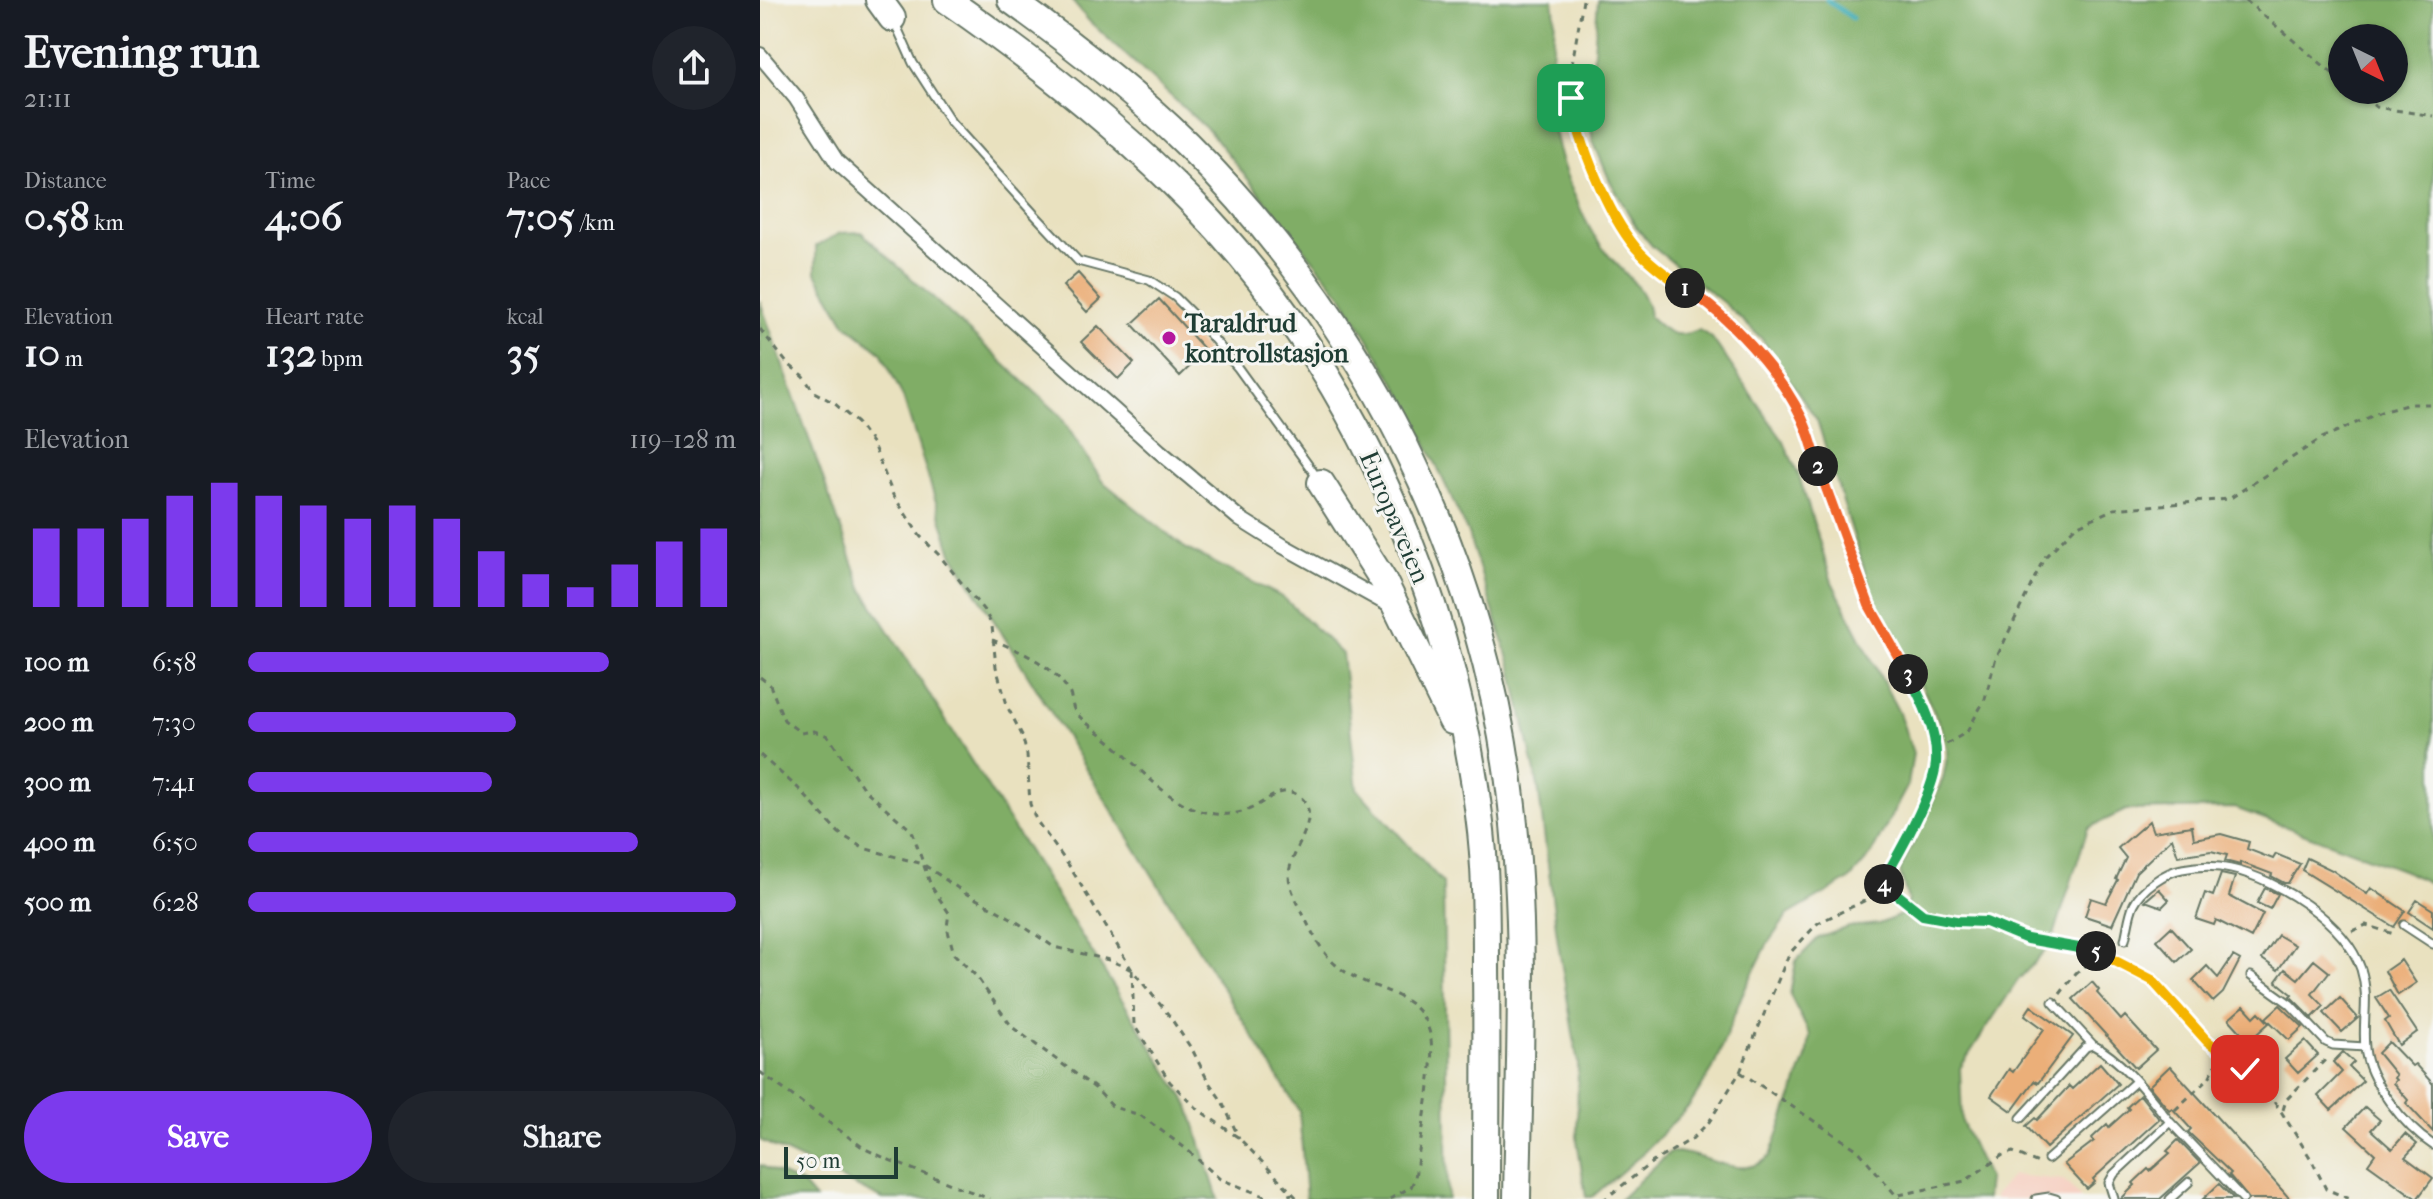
<!DOCTYPE html>
<html lang="en">
<head>
<meta charset="utf-8">
<style>
  :root { --surface:#171b24; --page:#20242c; --text:#f1f3f6; --muted:#9ea1a6; --accent:#7c3aed }
  body { margin:0; font-family:"IM FELL French Canon",serif; background:var(--page); color:var(--text); height:100vh; display:flex; flex-direction:column; font-size:30px; white-space:nowrap }
  * { box-sizing:border-box; margin:0 }
  p { font-size:26px; color:var(--muted) }
  .icon { flex:none; width:44px; height:44px; fill:none; stroke:currentColor; stroke-width:2; stroke-linecap:round; stroke-linejoin:round }
  .map { position:relative; flex:1; overflow:hidden }
  .details { display:flex; flex-direction:column; background:var(--surface); width:760px }
  .details>* { flex:none }
  .needle { width:52px; rotate:137deg }
  .tools { position:absolute; left:1568px; top:24px; display:grid; gap:16px }
  .tools a { display:grid; place-items:center; width:80px; height:80px; border-radius:50%; background:var(--surface); box-shadow:0 2px 6px #0004; font-size:40px }
  .scale { position:absolute; left:24px; bottom:20px; width:114px; box-sizing:border-box; padding-left:8px; border:4px solid #1f3d34; border-top:0; font-size:22px; line-height:28px; white-space:nowrap; color:#1f3d34; -webkit-text-stroke:6px #f6f6f2; paint-order:stroke }
  .pin { position:absolute; display:grid; place-items:center; width:68px; height:68px; color:#fff; margin:-34px; border-radius:16px; box-shadow:0 4px 12px #0006 }
  .km { position:absolute; width:40px; height:40px; margin:-20px; border-radius:50%; background:#222; color:#fff; font-size:22px; line-height:40px; text-align:center }
  .round { display:grid; place-items:center; flex:none; width:84px; height:84px; border-radius:42px; background:var(--page) }
  .head { display:flex; align-items:center; justify-content:space-between; height:136px; padding:0 24px }
  h1 { font-size:44px; font-weight:800; line-height:60px }
  .figures { display:grid; grid-template-columns:repeat(3,1fr); gap:12px; height:136px; padding:8px 24px }
  .figures div { display:grid; align-content:center }
  .figures b { font-size:40px; font-weight:800 }
  .figures small { font-size:22px; font-weight:400 }
  .figures p { font-size:22px }
  .chart { height:224px; padding:16px 24px }
  .chart p { display:flex; justify-content:space-between }
  .chart svg { width:100%; height:144px; margin-top:8px; stroke:var(--accent); stroke-width:6 }
  .cta { display:flex; gap:16px; margin-top:auto; padding:16px 24px }
  .cta a { flex:1; height:92px; border-radius:48px; background:var(--accent); color:#fff; font-size:32px; font-weight:800; line-height:92px; text-align:center }
  .cta a+a { background:var(--page); color:var(--text) }
  ul { padding:0 24px; list-style:none; font-size:26px }
  li { display:grid; grid-template-columns:128px 96px 1fr; align-items:center; height:60px }
  li i { height:20px; border-radius:10px; background:var(--accent) }
  main { display:flex; flex:1; min-height:0 }
  .map>svg:first-child { display:block }
  .built { fill:#f6d2c4 }
  .forest { fill:#80ad66; stroke:#50754d; stroke-width:2; fill-rule:evenodd }
  .lines { fill:none; stroke-linecap:round; stroke-linejoin:round }
  .stream { stroke:#3aabb5; stroke-width:5 }
  .building { fill:#ebaf79 }
  .service-casing { stroke:#667665; stroke-width:11 }
  .minor-casing { stroke:#667665; stroke-width:18 }
  .motorway-casing { stroke:#667665; stroke-width:30 }
  .path { stroke:#667665; stroke-width:3; stroke-dasharray:6 6; stroke-linecap:butt }
  .service { stroke:#fff; stroke-width:7 }
  .minor { stroke:#fff; stroke-width:14 }
  .motorway { stroke:#fff; stroke-width:26 }
  .split-1-casing { stroke:#fff; stroke-width:16 }
  .split-2-casing { stroke:#fff; stroke-width:16 }
  .split-3-casing { stroke:#fff; stroke-width:16 }
  .split-4-casing { stroke:#fff; stroke-width:16 }
  .split-5-casing { stroke:#fff; stroke-width:16 }
  .split-6-casing { stroke:#fff; stroke-width:16 }
  .split-1 { stroke:#f5b400; stroke-width:10 }
  .split-2 { stroke:#f0652b; stroke-width:10 }
  .split-3 { stroke:#f0652b; stroke-width:10 }
  .split-4 { stroke:#22a559; stroke-width:10 }
  .split-5 { stroke:#22a559; stroke-width:10 }
  .split-6 { stroke:#f5b400; stroke-width:10 }
  .poi-dot { fill:#b5179e; stroke:#f6f6f2; stroke-width:3 }
  .labels { text-anchor:middle; stroke-width:6; stroke-linejoin:round; paint-order:stroke }
  .poi-label { font-size:26px; font-weight:bold; fill:#1f3d34; stroke:#f6f6f2; text-anchor:start }
  .street-label { font-size:26px; fill:#1f3d34; stroke:#f6f6f2 }
</style>
</head>
<body>
<main>
<section class="details">
<div class="head"><div><h1>Evening run</h1><p>21:11</p></div><a class="round"><svg class="icon" aria-label="share" viewBox="0 0 24 24"><path d="M12 15V3M7 8l5-5 5 5M5 13v7h14v-7"/></svg></a></div>
<div class="figures">
<div><p>Distance</p><b>0.58<small> km</small></b></div>
<div><p>Time</p><b>4:06</b></div>
<div><p>Pace</p><b>7:05<small> /km</small></b></div>
</div>
<div class="figures">
<div><p>Elevation</p><b>10<small> m</small></b></div>
<div><p>Heart rate</p><b>132<small> bpm</small></b></div>
<div><p>kcal</p><b>35</b></div>
</div>
<div class="chart"><p><span>Elevation</span>119–128 m</p>
<svg viewBox="0 0 160 44" preserveAspectRatio="none"><path d="M5 44V20M15 44V20M25 44V17M35 44V10M45 44V6M55 44V10M65 44V13M75 44V17M85 44V13M95 44V17M105 44V27M115 44V34M125 44V38M135 44V31M145 44V24M155 44V20"/></svg>
</div>
<ul>
<li><b>100 m</b>6:58<i style="width:74%"></i></li>
<li><b>200 m</b>7:30<i style="width:55%"></i></li>
<li><b>300 m</b>7:41<i style="width:50%"></i></li>
<li><b>400 m</b>6:50<i style="width:80%"></i></li>
<li><b>500 m</b>6:28<i style="width:100%"></i></li>
</ul>
<div class="cta"><a>Save</a><a>Share</a></div>
</section>
<div class="map">
<svg width="1673" height="1199" viewBox="0 0 1673 1199">
  <rect width="100%" height="100%" fill="#f6f6f2"/>
  <filter id="ink" filterUnits="userSpaceOnUse"><feTurbulence type="fractalNoise" baseFrequency=".0125" numOctaves="2"/><feDisplacementMap in="SourceGraphic" scale="16" xChannelSelector="R" yChannelSelector="G"/><feConvolveMatrix kernelMatrix="1 2 1 2 8 2 1 2 1" color-interpolation-filters="sRGB"/></filter>
  <filter id="wash" filterUnits="userSpaceOnUse"><feTurbulence type="fractalNoise" baseFrequency=".006" numOctaves="4" result="noise"/><feDisplacementMap in="SourceGraphic" scale="32" xChannelSelector="R" yChannelSelector="G"/><feGaussianBlur stdDeviation="1.8" result="paint"/><feColorMatrix in="noise" values="0 0 0 0 0 0 0 0 0 0 0 0 0 0 0 0 0 1.4 0 .05"/><feComposite in="paint" operator="in"/></filter>
  <g filter="url(#wash)">
    <rect width="100%" height="100%" fill="#e9e1bf"/>
    <path class="built" d="M1252 1175 1304 1180 1322 1199H1235L1234 1196Z"/>
    <path class="forest" d="M311 0H793C798 29 790 56 790 85 790 120 798 156 811 187 819 206 829 231 842 247 859 271 886 285 889 316 909 334 913 339 939 330L952 338 1024 442 1039 476 1072 582 1139 713 1153 753 1148 785 1110 856 1090 879 1028 915 1008 943 982 995 953 1069 930 1105 881 1155 832 1197H826L817 1140 818 1063 798 943 778 786 752 668 707 531 648 404 581 294 449 131 329 21Z
      M838 0H1673V885L1645 871 1475 808 1366 810 1328 828 1291 945 1258 980 1200 1068 1202 1122 1228 1179 1226 1199H860L910 1152C945 1151 981 1184 1010 1156L1048 1052 1050 1035 1030 995 1036 961 1058 938 1089 927 1119 924 1143 914 1148 900 1140 871 1183 779 1188 752 1182 729 1157 676 1131 634 1113 597 1057 420 1001 338 965 304 893 247 876 227 849 179 833 141 826 101 834 51ZM1582 38H1634V90H1582Z
      M101 232 299 414 342 481 425 548 524 598 582 654 597 789 683 883 688 1199H546L539 1111 192 553 143 397 121 352 86 324 56 273V246L80 233Z
      M0 301 102 588 429 1106 458 1199H123L0 1140Z
      M0 1165 42 1184 55 1199H0Z"/>
    <g class="lines">
      <path class="stream" d="M1067 0 1092 18"/>
    </g>
    <g id="blocks">
      <path class="building" d="M318 273 341 299 327 312 303 286Z
        M399 299 446 351 420 376 372 324Z
        M338 326 374 363 358 379 321 342Z
        M1389 821 1393 832 1432 826 1434 839 1461 834 1489 842 1487 849 1513 859 1516 854 1540 864 1528 883H1524L1511 876 1512 874 1480 862V865L1465 861 1467 855 1451 851 1418 856 1412 838 1376 872 1352 925 1325 916 1331 898 1346 903 1358 880 1356 879 1366 858 1358 848Z
        M1547 858 1572 870 1607 894 1611 888 1645 911 1634 927 1542 870Z
        M1461 874 1475 877 1469 896 1503 914 1491 938 1456 920 1454 925 1436 919 1445 893 1453 896Z
        M1505 888 1518 894 1510 909 1497 903Z
        M1399 889 1409 900 1402 907 1385 901Z
        M1657 900 1673 910V928L1649 912Z
        M1411 927 1431 949 1417 962 1397 940Z
        M1518 935 1535 945 1518 970 1502 959Z
        M1473 956 1480 960 1463 993 1453 1002 1433 980 1447 966 1458 978Z
        M1554 960 1569 972 1552 994 1564 1006 1552 1018 1530 996 1532 994 1516 981 1525 969 1538 979Z
        M1641 960 1656 983 1638 995 1625 971Z
        M1332 982 1339 990 1337 993 1361 1020 1365 1016 1396 1050 1376 1068 1313 999Z
        M1629 990 1657 1032 1639 1045 1625 1021 1629 1018 1616 998Z
        M1580 998 1598 1018 1582 1032 1564 1013Z
        M1520 1005 1543 1027 1529 1040 1506 1018Z
        M1271 1006 1313 1036 1278 1083 1274 1081 1252 1111 1231 1096 1249 1069 1253 1072 1284 1029 1265 1015Z
        M1484 1006 1494 1017 1499 1012 1509 1023 1489 1041 1469 1019Z
        M1545 1041 1558 1055 1538 1073 1525 1059Z
        M1629 1042 1652 1066 1655 1064 1673 1084V1132L1646 1103 1648 1100 1633 1083 1636 1080 1634 1078 1636 1075 1618 1053Z
        M1583 1052 1594 1062 1589 1067 1603 1081 1571 1110 1558 1096 1582 1072 1573 1062Z
        M1340 1063 1358 1084 1286 1148 1266 1126 1275 1118 1277 1120 1309 1086 1312 1089Z
        M1410 1066 1473 1135 1530 1199H1489L1469 1175 1471 1173 1428 1132 1431 1129 1412 1108 1409 1110 1389 1086Z
        M1380 1095 1399 1119 1333 1179 1335 1182 1327 1189 1304 1164 1334 1141 1332 1138 1347 1124 1349 1127 1369 1109 1367 1107Z
        M1605 1107 1620 1120 1611 1130 1632 1149 1645 1134 1657 1144 1645 1157 1673 1178 1657 1199 1608 1164 1615 1154 1586 1127Z
        M1418 1140 1440 1163 1400 1199H1361L1375 1185 1373 1183 1388 1169 1390 1171 1410 1153 1407 1151Z
        M1459 1184 1474 1199H1443Z"/>
    </g>
  </g>
  <g filter="url(#ink)">
    <use href="#blocks" fill-opacity="0" stroke="#667665" stroke-width="2"/>
    <g class="lines">
      <g class="service-casing">
        <path id="service" d="M135 23 153 63 191 122 274 214 318 261 389 280 415 297 436 318 478 368 559 480
          M1644 925 1673 944
          M1365 940C1368 928 1369 914 1374 904 1382 888 1405 872 1422 869 1437 866 1455 865 1471 869 1517 879 1585 922 1601 969 1610 997 1602 1020 1605 1048 1608 1081 1645 1127 1673 1145
          M1491 976 1530 1004 1566 1042 1573 1045 1605 1047
          M1293 1002 1333 1045
          M1261 1118 1326 1047 1333 1045C1364 1061 1389 1096 1410 1122L1354 1174 1349 1183 1354 1199
          M1410 1122 1483 1199
          M1288 1159 1375 1082
          M1276 1199 1289 1197 1296 1199
          M1410 1199 1429 1182"/>
      </g>
      <g class="minor-casing">
        <path id="minor" d="M0 55 36 98 77 162 399 451 480 519 523 546 633 607"/>
      </g>
      <g class="motorway-casing">
        <path id="motorway" d="M119 0 132 18
          M187 0C275 61 359 127 434 204 593 368 691 590 719 815 726 866 726 917 726 968 727 1045 726 1122 726 1199
          M251 0C312 44 373 91 427 144 605 322 724 555 752 806 767 936 759 1069 757 1199
          M561 483 623 580 692 721"/>
      </g>
      <path class="path" d="M823 0 812 64 811 98 819 134 837 177 857 218 876 248 905 274 964 318 993 350 1033 402 1047 429 1084 542 1109 605 1155 688 1172 731 1176 750V763L1170 786 1122 882 1104 901 1058 923 1029 954 980 1072 949 1122 932 1139 891 1163 845 1199
        M1485 0 1582 81
        M1594 90 1616 107 1673 116
        M0 329 27 363 43 376 54 392 74 403 97 423 113 444 133 495 160 536 179 555 226 613 232 626 236 667 248 708 262 735 267 755 270 804 276 820 310 867 372 970 408 1014 433 1051 448 1081 462 1101 479 1138
        M232 640C259 650 296 666 310 694 312 699 312 707 315 711 322 722 338 730 347 739 376 763 392 787 426 805 445 815 469 818 490 809 505 803 522 783 539 796 565 815 529 852 529 875 529 888 538 903 543 914 551 931 562 953 576 965 607 992 659 988 670 1034 677 1063 659 1144 655 1178L651 1187 630 1199
        M0 677 10 685 24 720 41 733 54 731 68 736 103 788 152 831 171 886 189 913 187 927 194 954 216 976 252 1027 335 1088 353 1107 380 1115 425 1148 460 1179 512 1199
        M1176 750 1207 732 1225 699 1235 661 1284 558 1316 526 1354 509 1469 499 1562 438 1621 412 1650 404H1673
        M0 755 38 788 79 833 103 848 163 864 205 893 251 918 294 947 349 960 370 969
        M1122 882 1163 915 1196 921 1226 922 1267 939 1342 952 1392 980 1447 1041 1496 1076 1522 1113 1551 1159 1566 1189 1590 1199
        M1592 931 1606 925 1637 935
        M372 970 374 1025 410 1082 439 1110 479 1138 538 1199
        M1300 994 1316 973 1354 941
        M0 1072 105 1149 134 1162 230 1199
        M980 1072 1098 1150 1139 1199
        M1415 1110 1449 1078 1462 1053
        M1523 1110 1526 1100 1569 1056
        M1139 1195 1205 1181 1243 1155 1253 1152 1278 1163
        M517 1199 532 1194"/>
      <use href="#service" class="service"/>
      <use href="#minor" class="minor"/>
      <use href="#motorway" class="motorway"/>
    </g>
  </g>
  <g class="lines" filter="url(#ink)">
    <g class="split-1-casing">
      <path id="split-1" d="M811 98C819 143 847 213 876 248 890 264 907 276 925 288"/>
    </g>
    <g class="split-2-casing">
      <path id="split-2" d="M925 288C968 315 1020 372 1042 418 1049 433 1054 450 1058 466"/>
    </g>
    <g class="split-3-casing">
      <path id="split-3" d="M1058 466 1109 605 1148 674"/>
    </g>
    <g class="split-4-casing">
      <path id="split-4" d="M1124 884 1122 882C1139 854 1173 794 1176 763 1178 732 1162 700 1148 674"/>
    </g>
    <g class="split-5-casing">
      <path id="split-5" d="M1124 884 1163 915 1196 921 1226 922 1267 939 1336 951"/>
    </g>
    <g class="split-6-casing">
      <path id="split-6" d="M1336 951 1392 980 1447 1041 1485 1069"/>
    </g>
    <use href="#split-1" class="split-1"/>
    <use href="#split-2" class="split-2"/>
    <use href="#split-3" class="split-3"/>
    <use href="#split-4" class="split-4"/>
    <use href="#split-5" class="split-5"/>
    <use href="#split-6" class="split-6"/>
  </g>
  <circle class="poi-dot" cx="409" cy="338" r="8"/>
  <g class="labels">
    <g class="poi-label">
      <text x="425" y="332">Taraldrud<tspan x="425" dy="30">kontrollstasjon</tspan></text>
    </g>
    <g class="street-label">
      <text transform="translate(635 517) rotate(67)" y="9">Europaveien</text>
    </g>
  </g>
</svg>
<div class="tools">
<a><svg class="needle" viewBox="-14 -14 28 28"><path d="M0-13l5 13h-10z" fill="#e53935"/><path d="M0 13l5-13h-10z" fill="#9ea1a6"/></svg></a>
</div>
<div class="scale">50 m</div>
<div class="pin" style="left:811px;top:98px;background:#1e9e55"><svg class="icon" aria-label="arrive" viewBox="0 0 24 24"><path d="M6 21V4h12l-3 4 3 4H6"/></svg></div>
<div class="pin" style="left:1485px;top:1069px;background:#d93025"><svg class="icon" aria-label="check" viewBox="0 0 24 24"><path d="M5 12l5 5 9-10"/></svg></div>
<b class="km" style="left:925px;top:288px">1</b>
<b class="km" style="left:1058px;top:466px">2</b>
<b class="km" style="left:1148px;top:674px">3</b>
<b class="km" style="left:1124px;top:884px">4</b>
<b class="km" style="left:1336px;top:951px">5</b>
</div>
</main>
</body>
</html>
